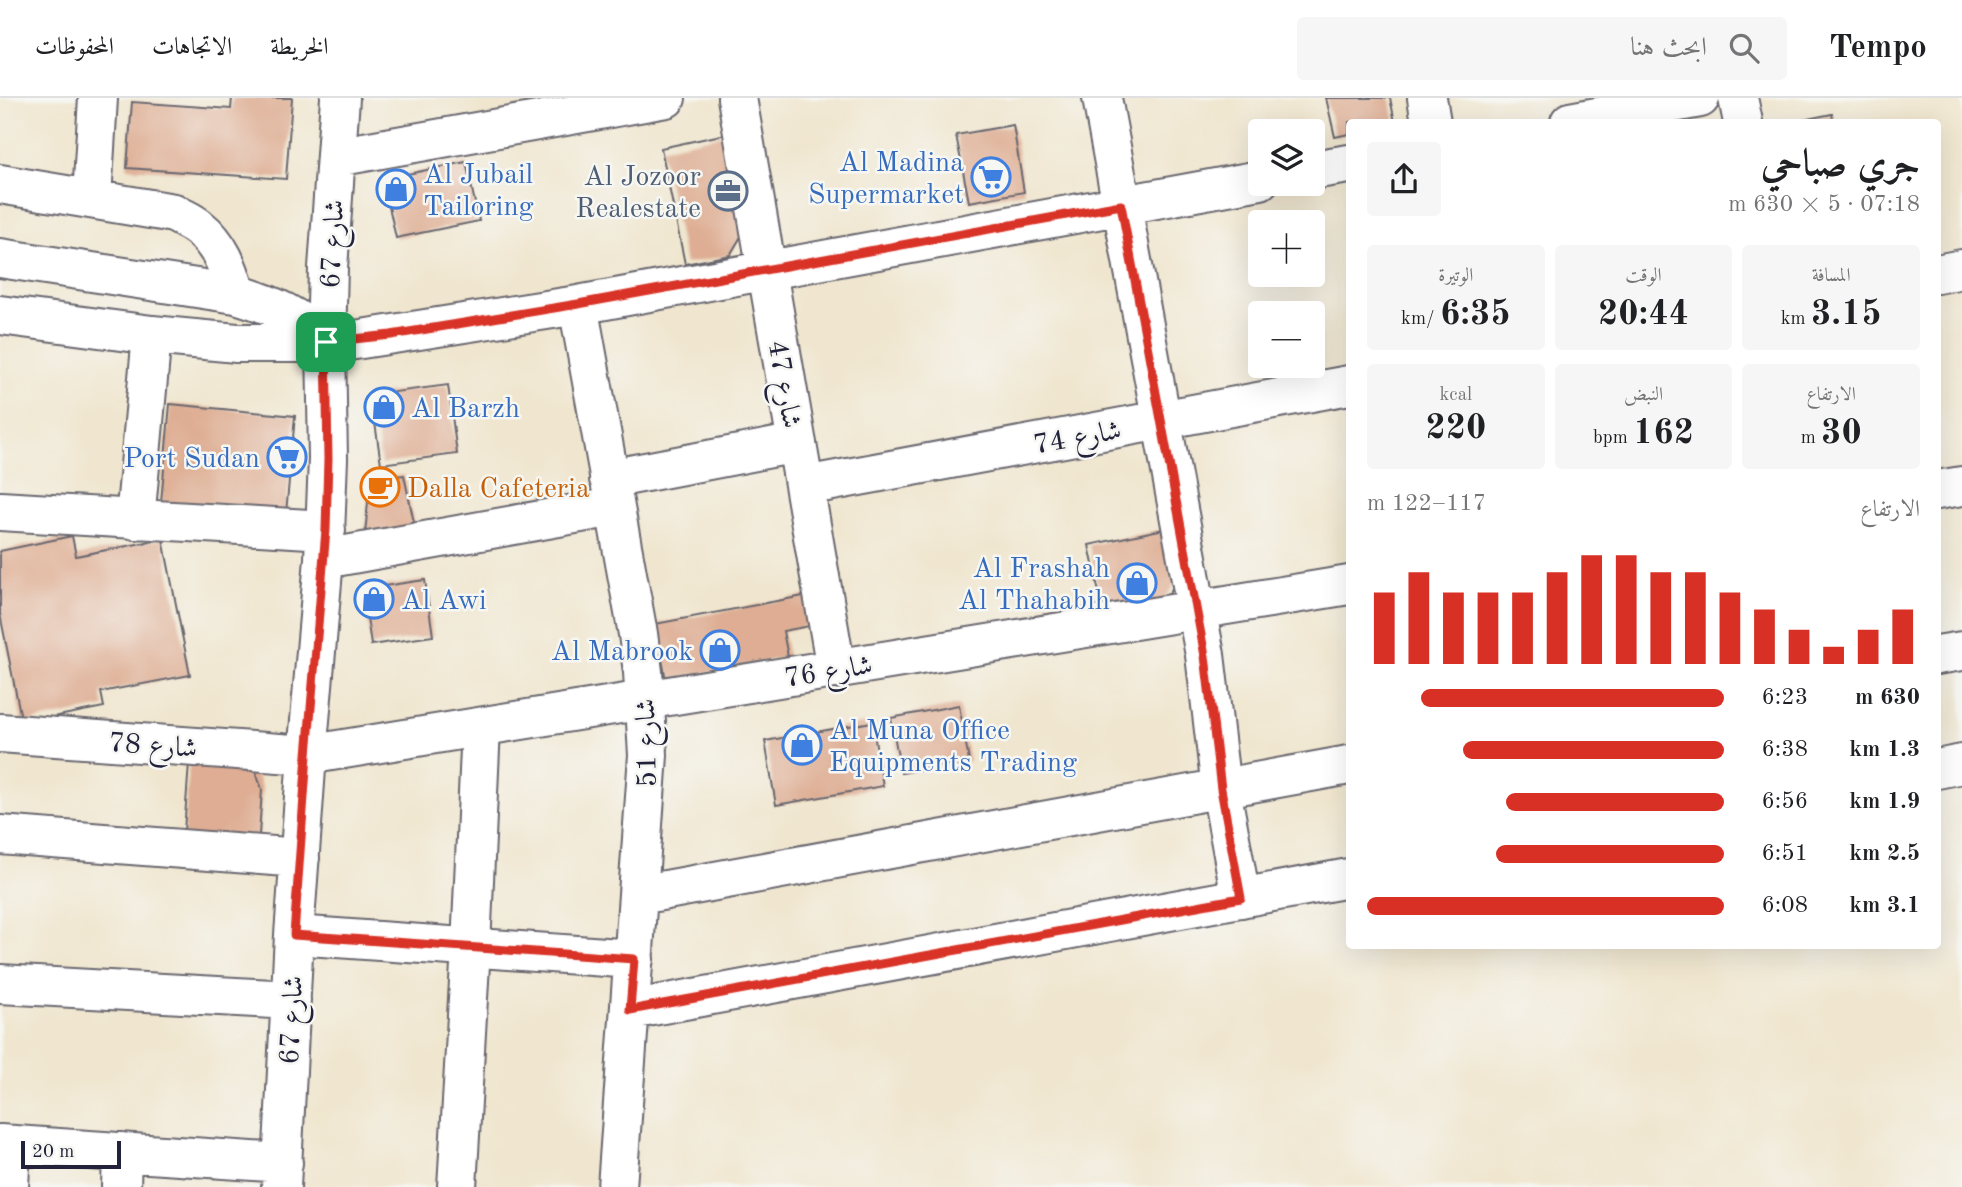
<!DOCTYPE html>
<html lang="ar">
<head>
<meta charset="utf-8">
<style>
  :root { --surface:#fff; --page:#f6f6f6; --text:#202124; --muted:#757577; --line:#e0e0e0; --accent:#d93025 }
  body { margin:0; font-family:"Old Standard TT",Amiri,serif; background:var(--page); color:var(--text); direction:rtl; height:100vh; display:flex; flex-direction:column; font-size:26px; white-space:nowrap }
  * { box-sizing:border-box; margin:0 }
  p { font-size:23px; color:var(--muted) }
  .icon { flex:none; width:38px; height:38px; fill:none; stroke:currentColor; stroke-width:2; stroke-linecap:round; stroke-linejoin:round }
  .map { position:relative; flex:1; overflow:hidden; direction:ltr }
  .panel { position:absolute; left:1346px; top:21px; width:595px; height:830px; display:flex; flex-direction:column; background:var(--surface); border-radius:7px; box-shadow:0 7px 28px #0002; direction:rtl }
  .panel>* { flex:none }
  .controls { position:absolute; left:1248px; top:21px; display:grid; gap:14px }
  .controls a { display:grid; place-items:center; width:77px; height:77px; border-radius:7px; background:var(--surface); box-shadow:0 7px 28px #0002; font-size:35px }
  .scale { position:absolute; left:21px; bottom:18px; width:100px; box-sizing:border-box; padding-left:7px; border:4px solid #22223b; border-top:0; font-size:19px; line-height:24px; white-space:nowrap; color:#22223b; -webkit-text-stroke:5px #f6f6f2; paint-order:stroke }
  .pin { position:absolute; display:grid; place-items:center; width:60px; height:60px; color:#fff; margin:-30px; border-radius:14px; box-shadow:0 4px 10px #0006 }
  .round { display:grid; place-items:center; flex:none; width:74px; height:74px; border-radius:7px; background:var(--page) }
  .headline { display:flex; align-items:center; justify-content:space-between; height:119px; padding:0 21px }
  h1 { font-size:38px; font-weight:700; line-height:52px }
  .metrics { display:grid; grid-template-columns:repeat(3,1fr); gap:10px; height:119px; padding:7px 21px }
  .metrics div { display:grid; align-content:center; border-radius:7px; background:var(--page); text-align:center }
  .metrics b { font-size:35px; font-weight:700 }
  .metrics small { font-size:19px; font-weight:400 }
  .metrics p { font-size:19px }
  .chart { height:196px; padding:14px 21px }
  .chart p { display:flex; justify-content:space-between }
  .chart svg { width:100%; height:126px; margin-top:7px; stroke:var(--accent); stroke-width:6 }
  ul { padding:0 21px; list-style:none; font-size:23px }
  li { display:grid; grid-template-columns:112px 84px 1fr; align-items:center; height:52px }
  li i { height:18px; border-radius:9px; background:var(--accent) }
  header { display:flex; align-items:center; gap:42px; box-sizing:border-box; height:98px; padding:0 35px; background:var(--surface); border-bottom:2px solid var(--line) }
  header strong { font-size:33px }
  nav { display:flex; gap:38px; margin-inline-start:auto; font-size:24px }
  .search { width:490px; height:63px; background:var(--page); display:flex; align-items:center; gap:18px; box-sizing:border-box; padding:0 24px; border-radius:7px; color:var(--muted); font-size:26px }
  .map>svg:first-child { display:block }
  .building { fill:#dead93 }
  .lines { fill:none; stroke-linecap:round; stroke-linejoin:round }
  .minor-casing { stroke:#6a676f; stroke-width:42 }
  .minor { stroke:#fff; stroke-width:38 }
  .route-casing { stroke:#fff; stroke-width:14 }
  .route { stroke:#d93025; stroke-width:9 }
  .labels { text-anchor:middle; stroke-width:5; stroke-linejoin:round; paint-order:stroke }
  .shop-label { font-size:28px; fill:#366cbe; stroke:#f6f6f2; text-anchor:end }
  .service-label { font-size:28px; fill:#4e5e75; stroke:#f6f6f2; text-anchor:end }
  .street-label { font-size:28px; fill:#22223b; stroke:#f6f6f2 }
  .food-label { font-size:28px; fill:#c56008; stroke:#f6f6f2; text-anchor:start }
</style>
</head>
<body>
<header>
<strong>Tempo</strong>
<div class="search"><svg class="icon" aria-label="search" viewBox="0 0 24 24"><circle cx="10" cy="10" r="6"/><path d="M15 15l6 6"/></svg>ابحث هنا</div>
<nav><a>الخريطة</a><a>الاتجاهات</a><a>المحفوظات</a></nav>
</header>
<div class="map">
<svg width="1962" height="1089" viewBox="0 0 1962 1089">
  <rect width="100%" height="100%" fill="#f6f6f2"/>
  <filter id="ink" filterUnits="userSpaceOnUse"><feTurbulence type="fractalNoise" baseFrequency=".0143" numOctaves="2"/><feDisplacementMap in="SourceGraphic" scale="14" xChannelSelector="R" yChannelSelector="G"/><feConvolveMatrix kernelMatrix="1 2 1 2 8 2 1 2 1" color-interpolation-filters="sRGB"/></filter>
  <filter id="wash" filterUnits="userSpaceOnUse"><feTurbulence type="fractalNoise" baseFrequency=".00686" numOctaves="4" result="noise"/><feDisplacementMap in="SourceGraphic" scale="28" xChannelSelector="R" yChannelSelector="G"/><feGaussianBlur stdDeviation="1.57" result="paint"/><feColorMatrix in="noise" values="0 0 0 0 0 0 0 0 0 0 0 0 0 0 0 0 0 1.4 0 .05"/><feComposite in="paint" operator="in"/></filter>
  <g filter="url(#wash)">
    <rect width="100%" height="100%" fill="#f0e6cf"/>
    <g id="blocks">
      <path class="building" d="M232 0H292L286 81 127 70 132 4 231 11Z
        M1326 0H1390L1395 24H1349V36L1335 39Z
        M1832 16 1834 24H1798L1797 23Z
        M1013 27 1024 94 969 104 956 37Z
        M726 36 746 130 730 157 685 166 661 50Z
        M466 64 479 123 396 140 383 81Z
        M448 287 457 356 381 366 371 297Z
        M170 306 295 318 286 415 161 404Z
        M404 377 417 439 364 449 370 381Z
        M1164 431 1176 485 1164 502 1103 514 1089 447Z
        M72 438 76 458 163 441 190 577 101 594 104 609 22 625 0 516V453Z
        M425 482 433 538 371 547 363 491Z
        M809 497 815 527 783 533 788 559 666 582 655 526Z
        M959 607 969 663 901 675 891 620Z
        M872 624 883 688 776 707 765 643Z
        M189 665 254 670 262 691 258 753 183 747Z"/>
    </g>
  </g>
  <g filter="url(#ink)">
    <use href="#blocks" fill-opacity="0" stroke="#6a676f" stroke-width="2"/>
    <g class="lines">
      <g class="minor-casing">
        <path id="minor" d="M737 0 836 571
          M1102 0 1205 557 1221 691 1241 800
          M1427 0 1431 24
          M1738 0 1743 24
          M1570 24 1700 0
          M336 59 666 0
          M1312 72 1349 66
          M0 86 174 115C182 120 191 123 198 129 220 146 229 170 236 196
          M92 100 98 0
          M0 160 236 196C274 207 297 218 326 244
          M1937 176 1962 171
          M578 207 638 536 643 574 648 657 617 1089
          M0 217 152 237 237 245H305L355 242 578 207 1260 82
          M609 381 797 345
          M805 388 1349 287
          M1937 392 1962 388
          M0 413 326 432
          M135 422 152 237
          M324 461 614 409
          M1937 557 1962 553
          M0 635 307 657 1349 487
          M1937 671 1962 666
          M0 737 300 760
          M639 797 1349 667
          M294 837 634 861
          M0 886 291 902
          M630 912 1349 780
          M0 1046 283 1065
          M9 1089 11 1047
          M121 1089 122 1054
          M281 1089 294 837 307 657 324 461 328 361 326 244 328 170 340 0
          M457 1089 471 849 481 629"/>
      </g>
      <use href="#minor" class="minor"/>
    </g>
  </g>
  <g class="lines" filter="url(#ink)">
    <g class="route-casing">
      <path id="route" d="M1121 107 1205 558 1221 691 1241 800 630 912 634 861 294 837 307 657 326 432 328 361 326 244 391 237 578 206Z"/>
    </g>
    <use href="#route" class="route"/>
  </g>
  <defs>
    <g id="supermarket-ring" transform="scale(2.0125)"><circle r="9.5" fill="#f6f6f2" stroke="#3f7fe0" stroke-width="1.5"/><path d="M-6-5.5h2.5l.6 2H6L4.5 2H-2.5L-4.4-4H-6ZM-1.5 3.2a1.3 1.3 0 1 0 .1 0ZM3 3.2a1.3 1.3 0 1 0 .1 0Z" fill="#3f7fe0"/></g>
    <g id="shop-ring" transform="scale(2.0125)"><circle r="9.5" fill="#f6f6f2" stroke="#3f7fe0" stroke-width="1.5"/><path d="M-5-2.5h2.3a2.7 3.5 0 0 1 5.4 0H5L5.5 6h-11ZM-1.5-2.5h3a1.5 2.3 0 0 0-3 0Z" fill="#3f7fe0"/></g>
    <g id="office-ring" transform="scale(2.0125)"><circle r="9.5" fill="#f6f6f2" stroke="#5c6f8a" stroke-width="1.5"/><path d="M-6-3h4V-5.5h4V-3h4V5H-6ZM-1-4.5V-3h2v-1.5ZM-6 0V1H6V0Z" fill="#5c6f8a"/></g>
    <g id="cafe-ring" transform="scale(2.0125)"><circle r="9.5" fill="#f6f6f2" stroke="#e8710a" stroke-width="1.5"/><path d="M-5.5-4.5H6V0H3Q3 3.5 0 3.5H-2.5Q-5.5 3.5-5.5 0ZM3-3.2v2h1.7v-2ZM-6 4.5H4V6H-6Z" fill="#e8710a"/></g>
  </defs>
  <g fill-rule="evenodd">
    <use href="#supermarket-ring" x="991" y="79"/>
    <use href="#shop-ring" x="396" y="91"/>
    <use href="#office-ring" x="728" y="93"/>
    <use href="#shop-ring" x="384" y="309"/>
    <use href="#supermarket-ring" x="287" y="359"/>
    <use href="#cafe-ring" x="380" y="389"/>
    <use href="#shop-ring" x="1137" y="485"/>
    <use href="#shop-ring" x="374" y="501"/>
    <use href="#shop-ring" x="720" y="552"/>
    <use href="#shop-ring" x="802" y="647"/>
  </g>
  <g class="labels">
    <g class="shop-label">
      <text x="964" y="73">Al Madina<tspan x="964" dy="32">Supermarket</tspan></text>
      <text x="423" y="85" text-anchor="start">Al Jubail<tspan x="423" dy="32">Tailoring</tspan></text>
      <text x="411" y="319" text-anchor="start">Al Barzh</text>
      <text x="260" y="369">Port Sudan</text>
      <text x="1110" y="479">Al Frashah<tspan x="1110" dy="32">Al Thahabih</tspan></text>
      <text x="401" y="511" text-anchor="start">Al Awi</text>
      <text x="693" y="562">Al Mabrook</text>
      <text x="829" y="641" text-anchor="start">Al Muna Office<tspan x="829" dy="32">Equipments Trading</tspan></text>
    </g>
    <g class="service-label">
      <text x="701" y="87">Al Jozoor<tspan x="701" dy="32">Realestate</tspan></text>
    </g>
    <g class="street-label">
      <text transform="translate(331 146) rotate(-87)" y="10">شارع 67</text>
      <text transform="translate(786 286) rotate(80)" y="10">شارع 47</text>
      <text transform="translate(1077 338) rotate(-10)" y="10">شارع 74</text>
      <text transform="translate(828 572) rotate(-9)" y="10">شارع 76</text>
      <text transform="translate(645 645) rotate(-91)" y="10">شارع 51</text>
      <text transform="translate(153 646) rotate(4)" y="10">شارع 78</text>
      <text transform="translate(290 922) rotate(-87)" y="10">شارع 67</text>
    </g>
    <g class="food-label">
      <text x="407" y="399">Dalla Cafeteria</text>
    </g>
  </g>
</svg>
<div class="controls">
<a><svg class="icon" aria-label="layers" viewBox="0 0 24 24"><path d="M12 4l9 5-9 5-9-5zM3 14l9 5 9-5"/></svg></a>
<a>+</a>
<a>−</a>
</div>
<div class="scale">20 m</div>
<div class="pin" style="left:326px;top:244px;background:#1e9e55"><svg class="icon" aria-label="arrive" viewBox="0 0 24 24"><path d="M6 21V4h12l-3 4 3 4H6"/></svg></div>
<section class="panel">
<div class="headline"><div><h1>جري صباحي</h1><p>07:18 · 5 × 630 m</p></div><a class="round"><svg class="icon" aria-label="share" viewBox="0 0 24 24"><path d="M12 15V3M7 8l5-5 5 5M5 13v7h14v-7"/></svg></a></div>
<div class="metrics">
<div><p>المسافة</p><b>3.15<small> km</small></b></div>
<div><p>الوقت</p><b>20:44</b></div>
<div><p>الوتيرة</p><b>6:35<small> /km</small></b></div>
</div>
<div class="metrics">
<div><p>الارتفاع</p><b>30<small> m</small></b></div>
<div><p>النبض</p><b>162<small> bpm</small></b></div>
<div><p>kcal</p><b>220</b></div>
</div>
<div class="chart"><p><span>الارتفاع</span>117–122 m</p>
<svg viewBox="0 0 160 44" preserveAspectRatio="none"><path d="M5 44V19M15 44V12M25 44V19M35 44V19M45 44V19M55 44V12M65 44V6M75 44V6M85 44V12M95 44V12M105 44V19M115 44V25M125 44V32M135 44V38M145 44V32M155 44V25"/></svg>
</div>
<ul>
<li><b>630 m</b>6:23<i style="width:85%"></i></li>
<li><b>1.3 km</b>6:38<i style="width:73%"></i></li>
<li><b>1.9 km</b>6:56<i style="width:61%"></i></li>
<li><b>2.5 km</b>6:51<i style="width:64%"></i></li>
<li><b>3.1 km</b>6:08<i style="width:100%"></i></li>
</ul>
</section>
</div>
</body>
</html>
